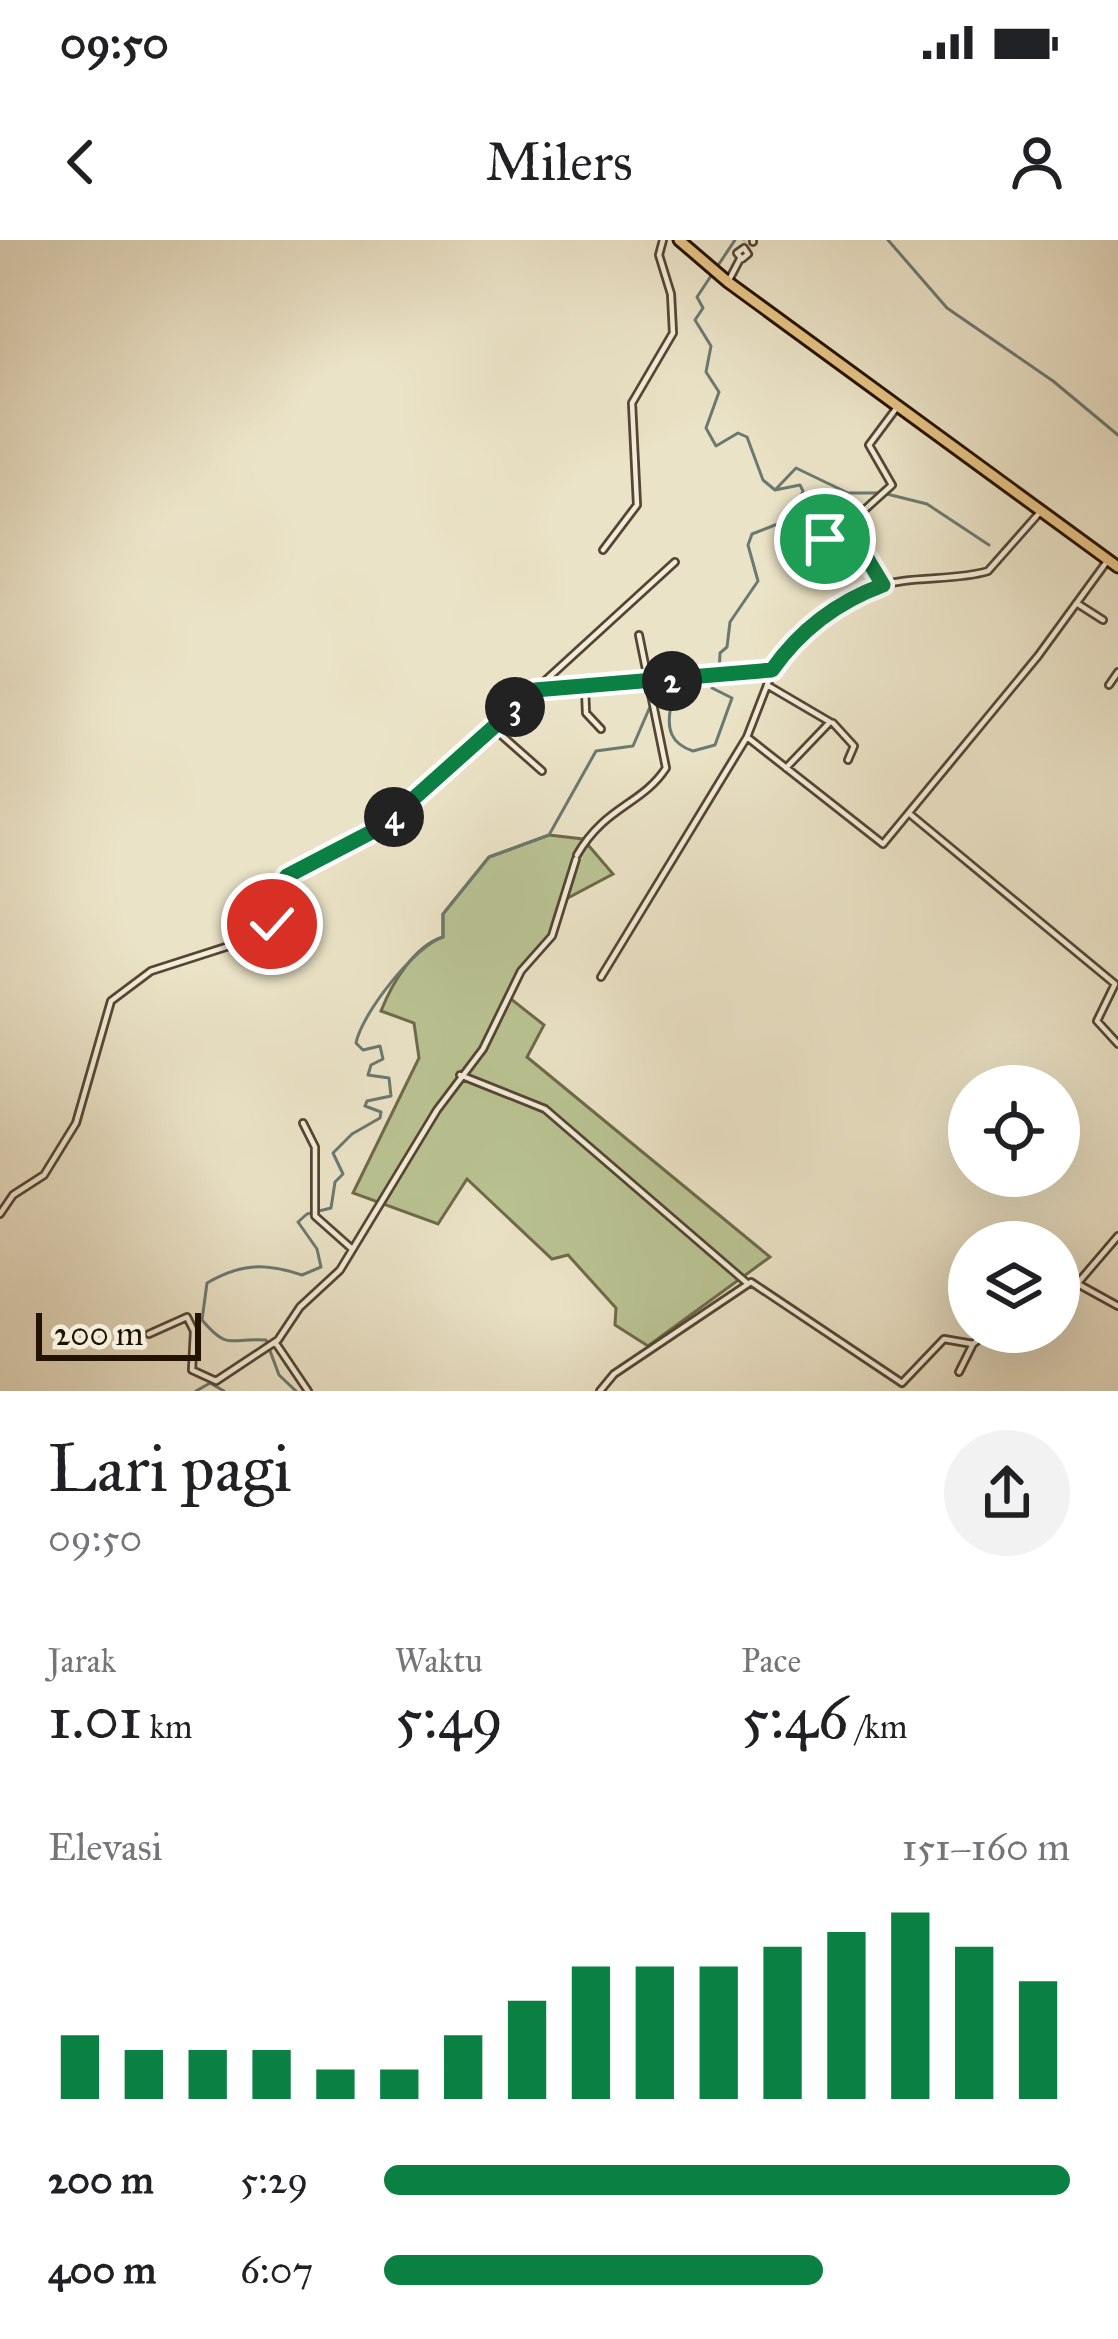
<!DOCTYPE html>
<html lang="id">
<head>
<meta charset="utf-8">
<style>
  :root { --surface:#fff; --page:#f2f2f2; --text:#202124; --muted:#757577; --accent:#0b8043 }
  body { margin:0; font-family:"IM FELL Great Primer",serif; background:var(--page); color:var(--text); height:100vh; display:flex; flex-direction:column; font-size:45px; white-space:nowrap }
  * { box-sizing:border-box; margin:0 }
  p { font-size:39px; color:var(--muted) }
  .icon { flex:none; width:66px; height:66px; fill:none; stroke:currentColor; stroke-width:2; stroke-linecap:round; stroke-linejoin:round }
  .map { position:relative; height:1151px; overflow:hidden }
  .details { display:flex; flex-direction:column; background:var(--surface); flex:1 }
  .details>* { flex:none }
  .fabs { position:absolute; left:948px; top:825px; display:grid; gap:24px }
  .fabs a { display:grid; place-items:center; width:132px; height:132px; border-radius:50%; background:var(--surface); box-shadow:0 12px 48px #0002; font-size:60px }
  .scale { position:absolute; left:36px; bottom:30px; width:165px; box-sizing:border-box; padding-left:12px; border:6px solid #231200; border-top:0; font-size:33px; line-height:42px; white-space:nowrap; color:#231200; -webkit-text-stroke:9px #f2eddb; paint-order:stroke }
  .pin { position:absolute; display:grid; place-items:center; width:102px; height:102px; color:#fff; margin:-51px; border:6px solid #fff; border-radius:50%; box-shadow:0 3px 12px #0007 }
  .km { position:absolute; width:60px; height:60px; margin:-30px; border-radius:50%; background:#222; color:#fff; font-size:33px; line-height:60px; text-align:center }
  .round { display:grid; place-items:center; flex:none; width:126px; height:126px; border-radius:63px; background:var(--page) }
  .overview { display:flex; align-items:center; justify-content:space-between; height:204px; padding:0 48px }
  h1 { font-size:66px; font-weight:600; line-height:90px }
  .metrics { display:grid; grid-template-columns:repeat(3,1fr); gap:18px; height:204px; padding:12px 48px }
  .metrics div { display:grid; align-content:center }
  .metrics b { font-size:60px; font-weight:600 }
  .metrics small { font-size:33px; font-weight:400 }
  .metrics p { font-size:33px }
  .chart { height:336px; padding:24px 48px }
  .chart p { display:flex; justify-content:space-between }
  .chart svg { width:100%; height:216px; margin-top:12px; stroke:var(--accent); stroke-width:6 }
  ul { padding:0 48px; list-style:none; font-size:39px }
  li { display:grid; grid-template-columns:192px 144px 1fr; align-items:center; height:90px }
  li i { height:30px; border-radius:15px; background:var(--accent) }
  .status { display:flex; justify-content:space-between; align-items:center; height:84px; padding:0 60px; background:var(--surface); direction:ltr }
  .status svg { height:33px; fill:currentColor }
  header { display:flex; justify-content:space-between; align-items:center; height:156px; padding:0 48px; background:var(--surface); font-size:54px; font-weight:600 }
  .map>svg:first-child { display:block }
  .green { fill:#bac393; stroke:#6e6a4a; stroke-width:3 }
  .lines { fill:none; stroke-linecap:round; stroke-linejoin:round }
  .stream { stroke:#6b7971; stroke-width:3 }
  .minor-tunnel { stroke:#cdc4a9; stroke-width:4.5; stroke-dasharray:4.5 2; stroke-linecap:butt }
  .minor-casing { stroke:#554632; stroke-width:10 }
  .trunk-casing { stroke:#231200; stroke-width:15 }
  .minor { stroke:#f2eddb; stroke-width:4.5 }
  .trunk { stroke:#e6c284; stroke-width:9 }
  .route-casing { stroke:#fff; stroke-width:24 }
  .route { stroke:#0b8043; stroke-width:15 }
</style>
</head>
<body>
<div class="status"><b>09:50</b><svg viewBox="0 0 49 12"><path d="M0 12V9h3v3zM5 12V6h3v6zM10 12V3h3v9zM15 12V0h3v12zM26 1h20v11H26zM47 4h2v5h-2z"/></svg></div>
<header><svg class="icon" aria-label="back" viewBox="0 0 24 24"><path d="M15 5l-7 7 7 7"/></svg>Milers<svg class="icon" aria-label="person" viewBox="0 0 24 24"><circle cx="12" cy="8" r="4"/><path d="M4 21q1-7 8-7t8 7"/></svg></header>
<div class="map">
<svg width="1118" height="1151" viewBox="0 0 1118 1151">
  <rect width="100%" height="100%" fill="#ebe3c7"/>
  <filter id="stains"><feTurbulence type="fractalNoise" baseFrequency=".00167" numOctaves="4"/><feColorMatrix values="0 0 0 0 .2 0 0 0 0 .09 0 0 0 0 .02 0 0 0 .5 -.17"/></filter>
  <radialGradient id="worn" r=".72"><stop offset=".6" stop-color="#630" stop-opacity="0"/><stop offset="1" stop-color="#630" stop-opacity=".3"/></radialGradient>
  <path class="green" d="M549 595 583 599 613 634 566 659C556 698 527 719 506 755L544 785 527 817 770 1017 648 1106 615 1085 616 1068 568 1015 552 1019 467 939 438 984 353 953 419 818 414 783 381 771C392 743 414 706 443 697V674L489 617Z"/>
  <g class="lines">
    <path class="stream" d="M888 0 947 68 1053 141 1118 195
      M775 250 796 228 848 253H883L927 264 989 305
      M196 1151 210 1143 224 1151
      M296 1151 279 1135 266 1100C230 1097 229 1112 202 1080L207 1043C241 1023 266 1023 302 1035L321 1027 317 1009 298 982 307 974 331 968 335 942 343 934 333 913 352 894 380 878 381 872 365 866 367 861 391 856 389 838 368 835 371 825 383 819 380 806 363 810 356 803C362 773 415 706 443 697V674L489 617 549 595 596 511 633 506 649 469 658 463 671 466C666 489 671 504 693 511L715 505 732 458 712 448 719 438 720 413 727 407 730 382 758 341 748 305 752 294 793 278 803 251 800 245 775 250 763 240 747 197 738 193 716 206 706 188 719 152 706 132 711 106 695 80 703 68 697 57 735 0"/>
    <path class="minor-tunnel" d="M744 2 745 0"/>
    <g class="minor-casing">
      <path id="minor" d="M753 2V0
        M744 8 748 14 742 19 737 13Z
        M729 40 740 19
        M806 295 853 298 883 345
        M853 298 861 273 892 245 869 205 898 166
        M603 310 637 265 632 163 673 93 671 54 659 15 663 0
        M1078 364 1103 380
        M767 445 830 482 786 528
        M1109 445 1118 432
        M585 448 586 473 601 489
        M535 450 675 322
        M833 483 854 506 848 520
        M491 486 542 531
        M747 497 883 604 1038 416 1108 320
        M911 575 1115 744 1097 781 1118 804
        M577 615C605 566 642 565 666 528L639 395
        M601 737 747 497 773 430
        M460 835 545 869 747 1043
        M303 883 315 907V976L351 1008
        M0 974 13 955 44 935 76 883 111 761 151 731 260 696C278 679 271 655 287 636L383 586 535 450 773 430C802 387 849 348 903 341 930 337 962 339 988 331L1041 271
        M1078 1044 1118 1066
        M1059 1065 1118 996
        M149 1094 187 1077 194 1091 192 1130 216 1141 278 1100 300 1067 340 1030 437 870 483 809 521 731 552 696 576 619
        M275 1102 308 1151
        M959 1132 973 1104
        M600 1151 614 1134 751 1042 902 1143 944 1099 973 1104 988 1092"/>
    </g>
    <g class="trunk-casing">
      <path id="trunk" d="M679 0 728 42 1118 327"/>
    </g>
    <use href="#minor" class="minor"/>
    <use href="#trunk" class="trunk"/>
  </g>
  <g class="lines">
    <g class="route-casing">
      <path id="route" d="M272 684 278 648 287 636 383 586 535 450 772 430C800 390 837 362 883 345L856 300 825 299"/>
    </g>
    <use href="#route" class="route"/>
  </g>
  <rect width="100%" height="100%" filter="url(#stains)"/>
  <rect width="100%" height="100%" fill="url(#worn)"/>
</svg>
<div class="fabs">
<a><svg class="icon" aria-label="locate" viewBox="0 0 24 24"><circle cx="12" cy="12" r="6"/><path d="M12 2v4M12 18v4M2 12h4M18 12h4"/></svg></a>
<a><svg class="icon" aria-label="layers" viewBox="0 0 24 24"><path d="M12 4l9 5-9 5-9-5zM3 14l9 5 9-5"/></svg></a>
</div>
<div class="scale">200 m</div>
<div class="pin" style="left:825px;top:299px;background:#1e9e55"><svg class="icon" aria-label="arrive" viewBox="0 0 24 24"><path d="M6 21V4h12l-3 4 3 4H6"/></svg></div>
<div class="pin" style="left:272px;top:684px;background:#d93025"><svg class="icon" aria-label="check" viewBox="0 0 24 24"><path d="M5 12l5 5 9-10"/></svg></div>
<b class="km" style="left:672px;top:441px">2</b>
<b class="km" style="left:515px;top:467px">3</b>
<b class="km" style="left:394px;top:577px">4</b>
</div>
<section class="details">
<div class="overview"><div><h1>Lari pagi</h1><p>09:50</p></div><a class="round"><svg class="icon" aria-label="share" viewBox="0 0 24 24"><path d="M12 15V3M7 8l5-5 5 5M5 13v7h14v-7"/></svg></a></div>
<div class="metrics">
<div><p>Jarak</p><b>1.01<small> km</small></b></div>
<div><p>Waktu</p><b>5:49</b></div>
<div><p>Pace</p><b>5:46<small> /km</small></b></div>
</div>
<div class="chart"><p><span>Elevasi</span>151–160 m</p>
<svg viewBox="0 0 160 44" preserveAspectRatio="none"><path d="M5 44V31M15 44V34M25 44V34M35 44V34M45 44V38M55 44V38M65 44V31M75 44V24M85 44V17M95 44V17M105 44V17M115 44V13M125 44V10M135 44V6M145 44V13M155 44V20"/></svg>
</div>
<ul>
<li><b>200 m</b>5:29<i style="width:100%"></i></li>
<li><b>400 m</b>6:07<i style="width:64%"></i></li>
</ul>
</section>
</body>
</html>
